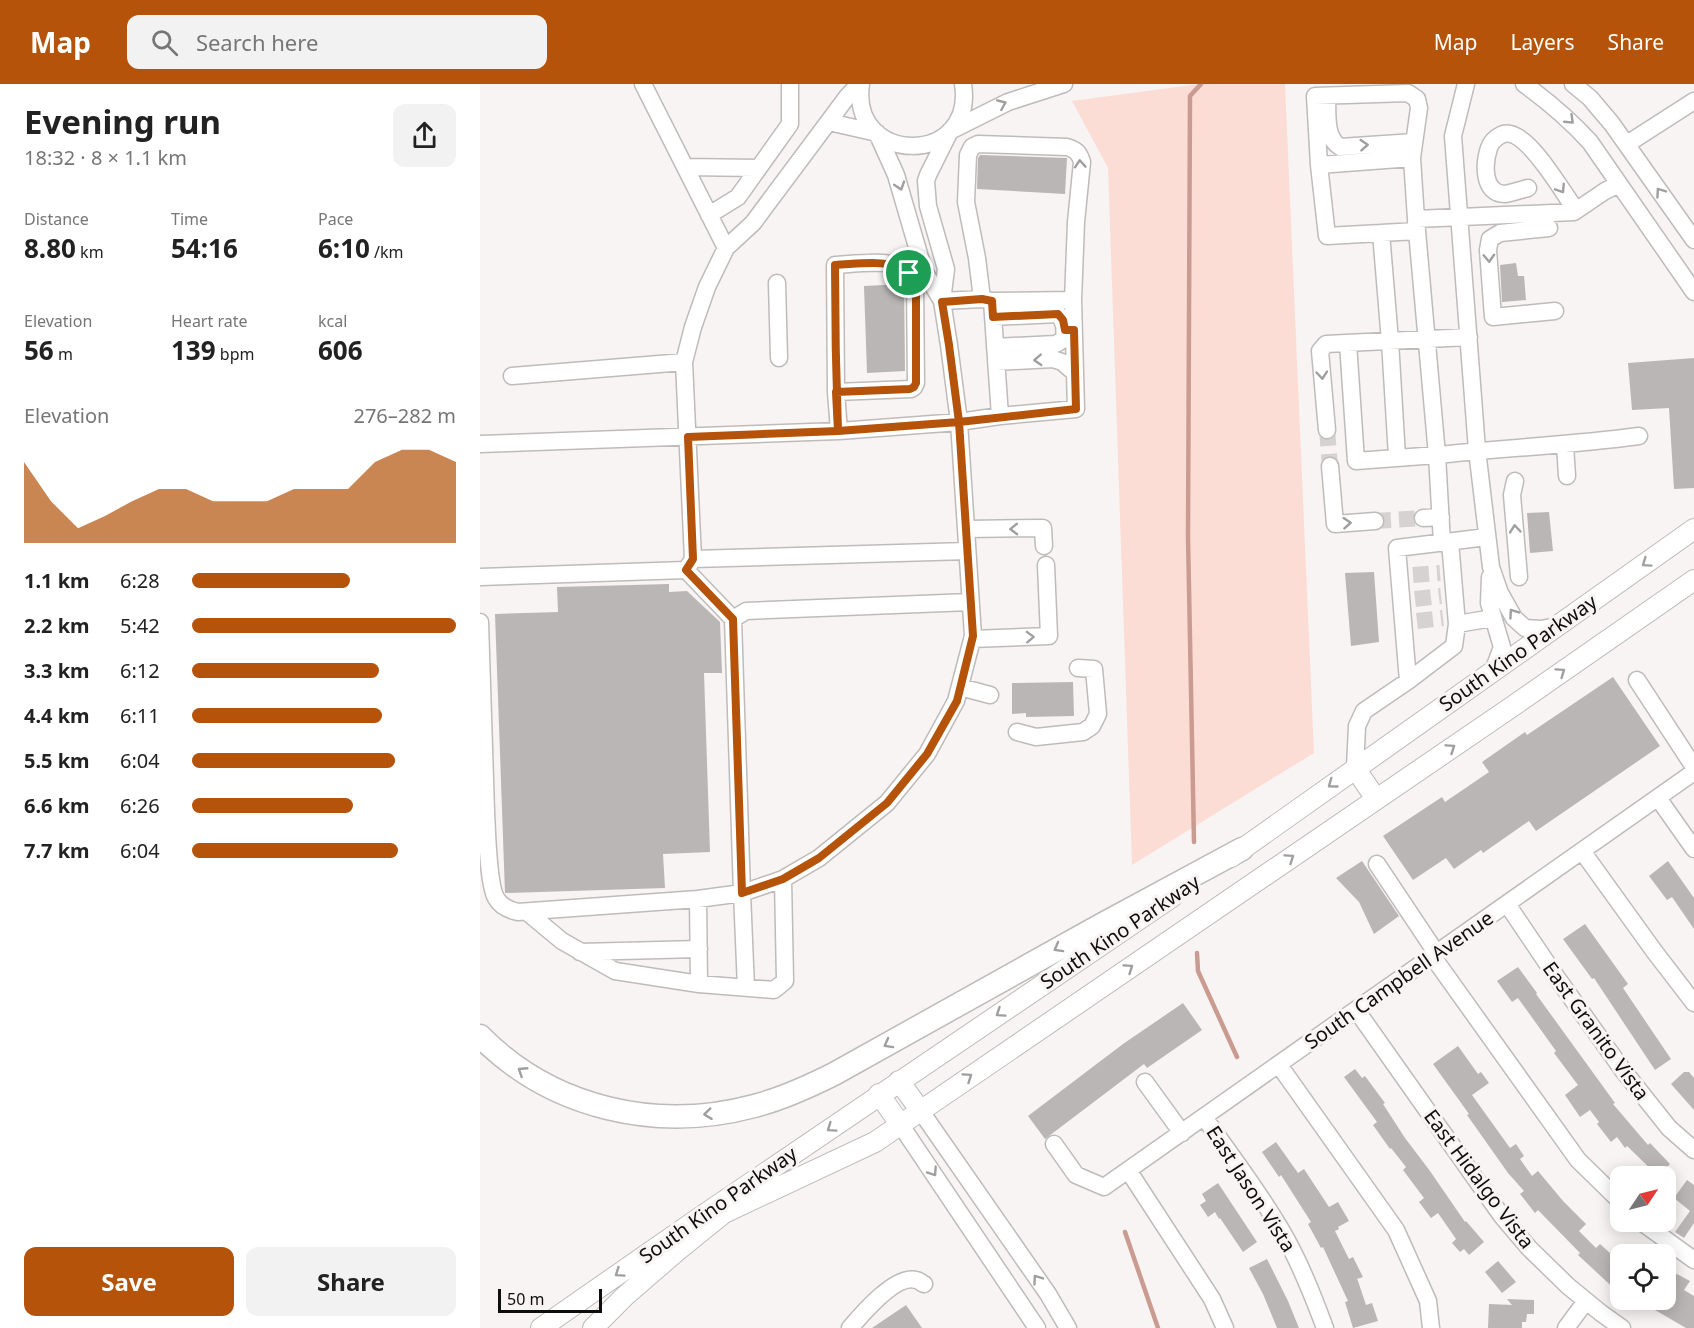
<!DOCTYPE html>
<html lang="en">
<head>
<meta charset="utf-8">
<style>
  :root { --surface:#fff; --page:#f2f2f2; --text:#222; --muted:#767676; --accent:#b45309 }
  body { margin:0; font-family:"Noto Sans",sans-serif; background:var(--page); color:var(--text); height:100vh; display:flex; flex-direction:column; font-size:22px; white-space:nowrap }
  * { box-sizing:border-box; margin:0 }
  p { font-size:20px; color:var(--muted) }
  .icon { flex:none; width:33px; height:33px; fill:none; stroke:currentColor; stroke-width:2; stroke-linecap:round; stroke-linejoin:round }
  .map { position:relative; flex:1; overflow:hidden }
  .side { display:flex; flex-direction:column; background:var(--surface); width:480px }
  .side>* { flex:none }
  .needle { width:39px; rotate:55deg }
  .buttons { position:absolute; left:1130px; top:1082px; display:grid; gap:12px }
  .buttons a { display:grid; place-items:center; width:66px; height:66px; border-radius:12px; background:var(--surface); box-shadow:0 3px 15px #0003; font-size:30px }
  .scale { position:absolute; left:18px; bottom:15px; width:104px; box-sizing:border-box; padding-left:6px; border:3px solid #0f0e0e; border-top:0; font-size:16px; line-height:21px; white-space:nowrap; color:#0f0e0e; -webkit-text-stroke:4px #f8f4f3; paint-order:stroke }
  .pin { position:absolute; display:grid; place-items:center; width:51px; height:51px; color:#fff; margin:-26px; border:3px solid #fff; border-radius:50%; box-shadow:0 2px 6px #0007 }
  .round { display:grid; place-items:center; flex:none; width:63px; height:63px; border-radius:12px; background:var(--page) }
  .head { display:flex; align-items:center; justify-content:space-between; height:102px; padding:0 24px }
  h1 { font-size:33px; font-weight:700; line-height:45px }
  .stats { display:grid; grid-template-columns:repeat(3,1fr); gap:9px; height:102px; padding:6px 24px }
  .stats div { display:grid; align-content:center }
  .stats b { font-size:26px; font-weight:700 }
  .stats small { font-size:16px; font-weight:400 }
  .stats p { font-size:16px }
  .chart { height:168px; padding:12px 24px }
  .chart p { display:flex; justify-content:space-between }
  .chart svg { width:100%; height:108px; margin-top:6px; fill:var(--accent); opacity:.7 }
  .primary-button { display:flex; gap:12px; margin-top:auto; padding:12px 24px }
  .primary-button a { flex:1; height:69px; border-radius:12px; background:var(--accent); color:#fff; font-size:24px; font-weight:700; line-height:69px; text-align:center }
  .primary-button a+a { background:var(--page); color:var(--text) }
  ul { padding:0 24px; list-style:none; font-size:20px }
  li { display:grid; grid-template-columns:96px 72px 1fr; align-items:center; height:45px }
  li i { height:15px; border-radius:8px; background:var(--accent) }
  header { display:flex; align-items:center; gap:36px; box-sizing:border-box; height:84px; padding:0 30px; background:var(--accent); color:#fff }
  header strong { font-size:28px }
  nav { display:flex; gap:33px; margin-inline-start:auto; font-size:21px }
  .search { width:420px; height:54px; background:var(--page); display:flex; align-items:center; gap:15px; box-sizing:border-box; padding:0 21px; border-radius:12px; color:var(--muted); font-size:22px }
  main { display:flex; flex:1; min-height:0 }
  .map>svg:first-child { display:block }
  .green { fill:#fcddd5 }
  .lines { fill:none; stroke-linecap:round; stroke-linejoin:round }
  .stream { stroke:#ca9b90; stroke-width:4.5 }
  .building { fill:#bab6b5 }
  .minor-tunnel { stroke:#d5d2d1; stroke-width:16; stroke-dasharray:16 8; stroke-linecap:butt }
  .minor-casing { stroke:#bfbbba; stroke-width:19 }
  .major-casing { stroke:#bfbbba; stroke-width:22 }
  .highway-casing { stroke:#bfbbba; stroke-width:25 }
  .minor { stroke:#fff; stroke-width:16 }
  .major { stroke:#fff; stroke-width:20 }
  .highway { stroke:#fff; stroke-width:22 }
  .oneway { stroke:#9f9f9f }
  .route-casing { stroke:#fff; stroke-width:12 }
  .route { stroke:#b45309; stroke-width:8 }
  .labels { text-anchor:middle; stroke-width:6; stroke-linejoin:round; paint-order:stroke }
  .street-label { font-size:20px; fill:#0f0e0e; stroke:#f8f4f3 }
</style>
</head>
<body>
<header>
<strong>Map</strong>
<div class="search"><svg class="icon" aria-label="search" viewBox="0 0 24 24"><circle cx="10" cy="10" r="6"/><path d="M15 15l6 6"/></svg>Search here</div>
<nav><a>Map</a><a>Layers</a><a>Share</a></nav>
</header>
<main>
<section class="side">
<div class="head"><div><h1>Evening run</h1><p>18:32 · 8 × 1.1 km</p></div><a class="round"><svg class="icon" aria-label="share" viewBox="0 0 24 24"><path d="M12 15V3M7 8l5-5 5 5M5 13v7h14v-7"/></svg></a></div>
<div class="stats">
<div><p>Distance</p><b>8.80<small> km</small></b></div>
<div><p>Time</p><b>54:16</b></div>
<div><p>Pace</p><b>6:10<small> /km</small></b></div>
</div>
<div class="stats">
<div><p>Elevation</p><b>56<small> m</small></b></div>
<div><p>Heart rate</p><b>139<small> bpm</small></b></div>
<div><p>kcal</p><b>606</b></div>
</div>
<div class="chart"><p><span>Elevation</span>276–282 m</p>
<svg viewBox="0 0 160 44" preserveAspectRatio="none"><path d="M0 44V11L10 27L20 38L30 33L40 27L50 22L60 22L70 27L80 27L90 27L100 22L110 22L120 22L130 11L140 6L150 6L160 11V44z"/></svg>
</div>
<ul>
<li><b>1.1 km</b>6:28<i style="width:60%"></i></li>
<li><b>2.2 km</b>5:42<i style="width:100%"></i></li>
<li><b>3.3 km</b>6:12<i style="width:71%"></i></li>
<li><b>4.4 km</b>6:11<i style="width:72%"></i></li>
<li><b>5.5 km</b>6:04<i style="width:77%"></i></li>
<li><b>6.6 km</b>6:26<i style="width:61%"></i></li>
<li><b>7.7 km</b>6:04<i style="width:78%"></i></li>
</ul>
<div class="primary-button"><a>Save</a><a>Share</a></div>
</section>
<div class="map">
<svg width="1214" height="1244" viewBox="0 0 1214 1244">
  <rect width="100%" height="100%" fill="#f8f4f3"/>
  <path class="green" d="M719 0H805L834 669 652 781 628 84 592 17Z"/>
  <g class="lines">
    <path class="stream" d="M714 758 708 453 710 12 721 0
      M717 869 718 887 757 973
      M645 1148 678 1244"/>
  </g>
  <path class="building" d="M500 71 587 74 585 110 497 105 498 74Z
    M1036 179 1038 192H1044L1046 216 1022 218 1020 181Z
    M424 200 425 287 387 289 384 202Z
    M1214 274V404L1194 405 1189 324 1152 326 1148 279Z
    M1069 428 1073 467 1050 469 1047 429Z
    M894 488 899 558 871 562 865 489Z
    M189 500V508L207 507 240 538 242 589H224L230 768 183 770 185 804 25 809 15 530 78 528 77 503Z
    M1133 593 1180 662 1056 747 1049 737 1003 769 1001 766 974 785 966 774 933 796 903 752 962 713 965 718 1009 688 1002 678 1045 648 1047 651Z
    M593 598 594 632 546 633V629L532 630V599Z
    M882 777 919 832 894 850 879 818 856 794Z
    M1188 777 1214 814V845L1192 813 1187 816 1169 792Z
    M1105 840 1148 900 1143 904 1191 975 1175 986 1114 894 1112 895 1083 855Z
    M1038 883 1057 909 1056 910 1135 1019 1133 1020 1168 1061 1170 1059 1190 1080 1178 1092 1147 1062 1145 1064 1137 1053 1131 1058 1117 1040 1119 1038 1110 1026 1100 1033 1085 1011 1098 1001 1074 969 1076 967 1038 914 1032 918 1017 897Z
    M703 919 722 946 667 984 664 980 565 1055 548 1032 643 960Z
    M978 962 998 990 1001 988 1009 999 992 1011 1025 1057 1030 1064 1036 1060 1044 1072 1040 1075 1052 1092 1058 1087 1083 1117 1106 1140 1099 1147 1116 1164 1120 1160 1140 1178V1210L1098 1171 1100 1169 1058 1126 1055 1129 1040 1110 1044 1107 1028 1089 987 1031 989 1030 953 980Z
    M875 985 882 994 885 992 905 1019 903 1020 925 1054 950 1087 985 1138 986 1137 1004 1158 989 1171 984 1165 980 1168 972 1159 976 1155 958 1129 951 1134 939 1118 944 1114 923 1086 926 1083 911 1064 910 1065 893 1041 897 1038 864 993Z
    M1204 988H1209L1214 994V1026L1191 1000Z
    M796 1058 818 1089 824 1085 849 1123 858 1118 869 1137 858 1143 859 1145 855 1147 869 1175 873 1173 883 1193 877 1195 878 1197 886 1221 892 1219 898 1237 873 1244 865 1218 868 1217 843 1163 841 1164 828 1140 831 1138 801 1091 799 1093 782 1068Z
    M1207 1096 1214 1101V1139L1204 1154 1195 1148 1210 1127 1194 1114Z
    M738 1099 777 1158 763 1168 740 1134 739 1135 735 1128 728 1133 720 1121 726 1117 722 1110Z
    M787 1175 808 1217 819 1244H797L783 1210 769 1184Z
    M1018 1177 1036 1198 1022 1209 1005 1188Z
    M1195 1189 1210 1197 1204 1206 1214 1212V1244H1206L1156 1215H1185V1196L1190 1200Z
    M1027 1215 1054 1216V1230H1047L1046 1238H1042V1244H1008L1009 1220 1032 1221Z
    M426 1221 442 1244H392Z"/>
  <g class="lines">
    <path class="minor-tunnel" d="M847 346 850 382
      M895 437 943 434
      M933 491 960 489
      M935 515 961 512
      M937 537 963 534"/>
    <g class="minor-casing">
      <path id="minor" d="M163 0 246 164
        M381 0C369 82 496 83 483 0
        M986 0 973 52 997 366 1011 483 1020 509 1034 534 1045 544 1061 545 1077 542
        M1044 0C1069 18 1089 35 1110 58L1214 208
        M1093 0 1110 14 1132 40 1214 156
        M847 12C848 28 844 53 860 63L934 58
        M349 38 397 49 416 91 444 187 462 217
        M1147 60 1214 17
        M932 74 839 81 835 12 928 9 937 15 939 24 932 74 936 135 1094 128 1125 107 1139 100
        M839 81 847 152 937 147 936 138
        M205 83 278 84
        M1048 104C1041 106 1032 109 1025 110 1002 110 1004 79 1009 64 1011 58 1015 54 1021 51 1045 39 1083 110 1096 126
        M229 131 258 113 310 40V0
        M1069 144 1020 149 1010 155 1008 166 1013 233 1075 227
        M937 147 957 371C1024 364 1092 361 1159 352
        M901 149 910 257 917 373
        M297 199 299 274
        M502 215 497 174 486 118 488 71 492 63 498 60 587 63C596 66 599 68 602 78L596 138 593 216 596 325 520 332
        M462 217 502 215 512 217 593 216
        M513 233 578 230C585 238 585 245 584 255L576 260 515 263
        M868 259 876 377 957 371 962 459
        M516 278 573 275 582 278 595 289
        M32 292 204 278
        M356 308 431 305 434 303 436 299 435 199C432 193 429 188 423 184 408 175 373 180 355 181L356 308 359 347
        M847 346 840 267 846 260 989 253
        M0 360 359 347 479 338 520 332 512 217
        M1085 361 1087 392
        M850 382 855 440 895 437
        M1035 397 1032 411 1039 493
        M943 434 961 433
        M486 445 563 444 564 462
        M213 475 487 467
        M206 486 213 475 204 278 213 243 227 203 246 164 273 139 367 13 379 0
        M0 493 206 486 253 535 262 809 303 795 339 774 407 719 447 670 476 617 493 552 479 338 469 261 462 217 466 185 448 122 446 97 448 91 470 47 528 18 584 0
        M1010 493 1009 519 1022 563 1013 587
        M253 535 266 527 490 518
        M0 538C2 601 4 664 6 727 7 746 8 800 16 814 21 823 29 826 38 828L218 815 262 809 266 904
        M977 540 1013 534
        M492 555 569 552 566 481
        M1157 596 1214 683
        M928 597 974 562 977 540 970 458
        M480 603 510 611
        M537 648 556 653 603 648 612 642 618 630 614 585 598 584
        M875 684 877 642 884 627 928 597 917 464 1007 453
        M1178 714 1214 765
        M1102 767 1174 867 1214 919
        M897 780 957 870
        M218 815 219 900
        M1027 820 1075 891 1142 985 1189 1044 1214 1066
        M47 828 82 857 135 887 219 900 294 906 305 897 303 795
        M100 868 219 865
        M953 873 1098 1076 1140 1117
        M877 927 1021 1131 1049 1164 1088 1202 1121 1229 1142 1244
        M799 981 916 1146 948 1217 951 1244
        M665 998 702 1049
        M440 1026 568 1210 588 1244
        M724 1033C751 1072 781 1110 804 1151 821 1181 833 1212 845 1244
        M420 1040 557 1244
        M574 1060 596 1091 624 1103 1214 688
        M648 1086 732 1215 745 1244
        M1160 1137 1214 1176
        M370 1244C382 1230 416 1190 436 1196 439 1196 441 1199 444 1200
        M1086 1244 1106 1217"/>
    </g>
    <g class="major-casing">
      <path id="major" d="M875 684 896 715
        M751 773 1214 445
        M419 997 440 1026
        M399 1010 420 1040
        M61 1244 222 1132 692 813
        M113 1244 145 1212 197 1167 244 1129 395 1058 1033 622 1214 496"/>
    </g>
    <g class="highway-casing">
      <path id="highway" d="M0 952C72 1025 177 1048 274 1022 302 1015 328 1003 354 990L621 841 762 765"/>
    </g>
    <use href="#minor" class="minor"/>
    <use href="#major" class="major"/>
    <use href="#highway" class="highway"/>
  </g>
  <defs><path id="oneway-chevron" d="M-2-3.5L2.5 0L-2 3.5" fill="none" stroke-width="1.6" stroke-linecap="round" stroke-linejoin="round" transform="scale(1.5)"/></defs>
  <g class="oneway">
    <use href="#oneway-chevron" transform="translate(522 20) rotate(-23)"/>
    <use href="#oneway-chevron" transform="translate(1090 36) rotate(44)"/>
    <use href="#oneway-chevron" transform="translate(884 61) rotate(-4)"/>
    <use href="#oneway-chevron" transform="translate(600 80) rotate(-94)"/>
    <use href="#oneway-chevron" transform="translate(420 102) rotate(72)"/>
    <use href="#oneway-chevron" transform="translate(1081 105) rotate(57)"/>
    <use href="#oneway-chevron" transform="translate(1180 108) rotate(-125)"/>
    <use href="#oneway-chevron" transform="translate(1009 174) rotate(88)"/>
    <use href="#oneway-chevron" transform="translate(558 276) rotate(177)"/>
    <use href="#oneway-chevron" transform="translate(842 291) rotate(85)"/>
    <use href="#oneway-chevron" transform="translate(867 439) rotate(-4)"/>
    <use href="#oneway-chevron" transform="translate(534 445) rotate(179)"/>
    <use href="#oneway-chevron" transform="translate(1035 445) rotate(-95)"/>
    <use href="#oneway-chevron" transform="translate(1166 479) rotate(145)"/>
    <use href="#oneway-chevron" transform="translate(1033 529) rotate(-125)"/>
    <use href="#oneway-chevron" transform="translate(550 553) rotate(-2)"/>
    <use href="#oneway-chevron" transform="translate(1081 588) rotate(-35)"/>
    <use href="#oneway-chevron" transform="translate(971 664) rotate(-34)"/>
    <use href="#oneway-chevron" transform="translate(852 700) rotate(144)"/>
    <use href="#oneway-chevron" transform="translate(810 774) rotate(-34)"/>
    <use href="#oneway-chevron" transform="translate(578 864) rotate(151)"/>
    <use href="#oneway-chevron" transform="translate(649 884) rotate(-34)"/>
    <use href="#oneway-chevron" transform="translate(520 929) rotate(146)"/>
    <use href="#oneway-chevron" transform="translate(408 960) rotate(151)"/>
    <use href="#oneway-chevron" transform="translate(42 987) rotate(-147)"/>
    <use href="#oneway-chevron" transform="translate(488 993) rotate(-34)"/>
    <use href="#oneway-chevron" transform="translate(228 1030) rotate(173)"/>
    <use href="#oneway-chevron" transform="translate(351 1044) rotate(145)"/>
    <use href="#oneway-chevron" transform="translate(453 1088) rotate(56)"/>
    <use href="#oneway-chevron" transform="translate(139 1189) rotate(145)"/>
    <use href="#oneway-chevron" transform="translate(557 1195) rotate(-125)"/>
  </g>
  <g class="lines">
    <g class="route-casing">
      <path id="route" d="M429 189 435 199 436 208V299L434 303 430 305 356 308 358 347 208 353 213 475 206 486 253 535 262 809 303 795 339 774 407 719 447 670 477 617 493 552 479 338 596 325 594 246H585L583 236 578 230 513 233 512 217 502 215 462 218 469 261 479 338 358 347C356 292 355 236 355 181 380 180 409 174 429 189"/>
    </g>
    <use href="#route" class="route"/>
  </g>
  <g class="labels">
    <g class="street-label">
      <text transform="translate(1038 569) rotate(-35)" y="7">South Kino Parkway</text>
      <text transform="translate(640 848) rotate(-34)" y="7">South Kino Parkway</text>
      <text transform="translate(919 896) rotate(-35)" y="7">South Campbell Avenue</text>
      <text transform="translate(1116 947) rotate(54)" y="7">East Granito Vista</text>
      <text transform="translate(999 1095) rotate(53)" y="7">East Hidalgo Vista</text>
      <text transform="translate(771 1105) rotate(57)" y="7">East Jason Vista</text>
      <text transform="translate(238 1121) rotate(-35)" y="7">South Kino Parkway</text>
    </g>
  </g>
</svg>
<div class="buttons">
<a><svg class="needle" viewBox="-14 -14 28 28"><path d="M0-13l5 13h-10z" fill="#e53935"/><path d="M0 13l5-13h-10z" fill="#767676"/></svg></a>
<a><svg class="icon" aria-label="locate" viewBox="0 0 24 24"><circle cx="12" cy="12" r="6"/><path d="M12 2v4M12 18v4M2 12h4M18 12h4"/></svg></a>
</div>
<div class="scale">50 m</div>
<div class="pin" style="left:429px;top:189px;background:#1e9e55"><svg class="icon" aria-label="arrive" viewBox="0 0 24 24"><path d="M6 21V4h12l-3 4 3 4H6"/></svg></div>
</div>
</main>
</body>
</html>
